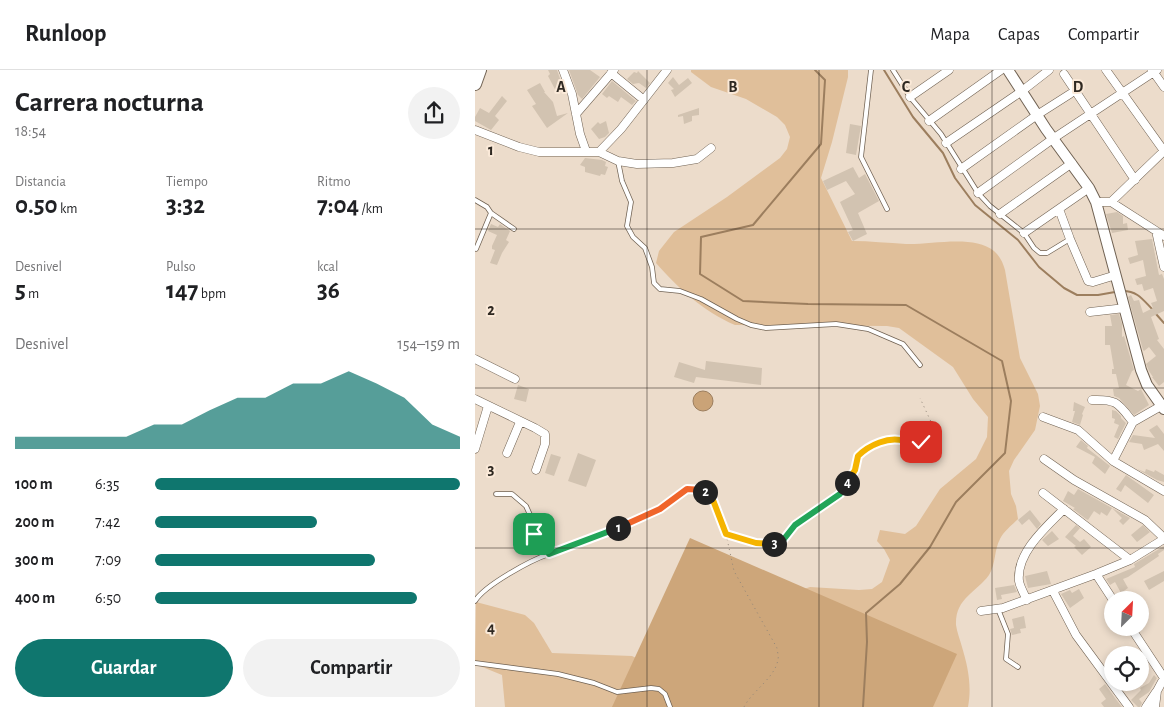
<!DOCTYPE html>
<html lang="es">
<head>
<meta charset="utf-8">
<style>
  :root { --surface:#fff; --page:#f2f2f2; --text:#202124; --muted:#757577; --line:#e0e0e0; --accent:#0f766e }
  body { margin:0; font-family:"Alegreya Sans",sans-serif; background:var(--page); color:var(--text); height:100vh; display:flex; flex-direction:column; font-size:19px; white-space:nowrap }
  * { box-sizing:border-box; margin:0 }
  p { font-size:16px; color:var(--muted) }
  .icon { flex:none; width:28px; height:28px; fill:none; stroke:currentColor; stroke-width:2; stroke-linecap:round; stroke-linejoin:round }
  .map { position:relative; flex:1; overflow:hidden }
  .details { display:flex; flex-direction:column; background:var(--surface); width:475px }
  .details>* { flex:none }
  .needle { width:32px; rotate:24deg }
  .buttons { position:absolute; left:629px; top:521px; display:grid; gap:10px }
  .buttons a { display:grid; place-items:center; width:45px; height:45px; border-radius:50%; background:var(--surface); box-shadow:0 2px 8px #0003; font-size:25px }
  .pin { position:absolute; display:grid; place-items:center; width:42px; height:42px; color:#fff; margin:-21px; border-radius:10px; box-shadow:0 2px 8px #0006 }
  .km { position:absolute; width:25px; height:25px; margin:-12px; border-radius:50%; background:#222; color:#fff; font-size:14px; line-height:25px; text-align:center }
  .round { display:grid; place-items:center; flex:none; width:52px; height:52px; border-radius:26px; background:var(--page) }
  .overview { display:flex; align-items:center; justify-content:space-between; height:85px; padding:0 15px }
  h1 { font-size:28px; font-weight:600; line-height:38px }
  .metrics { display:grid; grid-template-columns:repeat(3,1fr); gap:8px; height:85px; padding:5px 15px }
  .metrics div { display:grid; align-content:center }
  .metrics b { font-size:25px; font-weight:600 }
  .metrics small { font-size:14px; font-weight:400 }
  .metrics p { font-size:14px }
  .chart { height:140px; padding:10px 15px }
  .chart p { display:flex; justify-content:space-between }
  .chart svg { width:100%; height:90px; margin-top:5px; fill:var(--accent); opacity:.7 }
  .action { display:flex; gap:10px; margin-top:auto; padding:10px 15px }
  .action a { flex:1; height:58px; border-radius:30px; background:var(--accent); color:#fff; font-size:20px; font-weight:600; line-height:58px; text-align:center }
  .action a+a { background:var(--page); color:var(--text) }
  ul { padding:0 15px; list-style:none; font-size:16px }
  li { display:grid; grid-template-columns:80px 60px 1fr; align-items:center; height:38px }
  li i { height:12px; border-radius:6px; background:var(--accent) }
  header { display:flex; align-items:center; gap:30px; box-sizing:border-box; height:70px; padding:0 25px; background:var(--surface); border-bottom:1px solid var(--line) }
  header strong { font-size:24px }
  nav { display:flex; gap:28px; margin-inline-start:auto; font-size:18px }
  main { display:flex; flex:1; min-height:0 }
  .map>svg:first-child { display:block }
  .green { fill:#e0bf9a }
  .forest { fill:#cda67a }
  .water { fill:#caa377; stroke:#9c7e5e }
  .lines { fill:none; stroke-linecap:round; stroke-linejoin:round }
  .stream { stroke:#9c7e5e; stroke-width:2 }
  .building { fill:#d2c3b1 }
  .service-casing { stroke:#706253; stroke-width:5.5 }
  .minor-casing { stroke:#706253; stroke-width:9 }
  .secondary-casing { stroke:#706253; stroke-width:12 }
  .trunk-casing { stroke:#706253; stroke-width:14 }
  .path { stroke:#908579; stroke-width:1; stroke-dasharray:1 4; stroke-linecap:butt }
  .service { stroke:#fff; stroke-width:4 }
  .minor { stroke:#fff; stroke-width:8 }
  .secondary { stroke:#fff; stroke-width:10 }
  .trunk { stroke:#fff; stroke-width:12 }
  .split-1-casing { stroke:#fff; stroke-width:10 }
  .split-2-casing { stroke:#fff; stroke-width:10 }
  .split-3-casing { stroke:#fff; stroke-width:10 }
  .split-4-casing { stroke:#fff; stroke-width:10 }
  .split-5-casing { stroke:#fff; stroke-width:10 }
  .split-1 { stroke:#22a559; stroke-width:6 }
  .split-2 { stroke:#f0652b; stroke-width:6 }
  .split-3 { stroke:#f5b400; stroke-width:6 }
  .split-4 { stroke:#22a559; stroke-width:6 }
  .split-5 { stroke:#f5b400; stroke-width:6 }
  .grid { fill:none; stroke:#2f2922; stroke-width:1; stroke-opacity:0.55 }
  .grid-label { font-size:16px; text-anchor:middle; font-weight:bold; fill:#2f2922; stroke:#fae9d8; stroke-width:4; stroke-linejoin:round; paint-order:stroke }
</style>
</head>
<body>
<header>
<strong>Runloop</strong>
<nav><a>Mapa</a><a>Capas</a><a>Compartir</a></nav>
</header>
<main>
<section class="details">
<div class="overview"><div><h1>Carrera nocturna</h1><p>18:54</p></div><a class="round"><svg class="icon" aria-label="share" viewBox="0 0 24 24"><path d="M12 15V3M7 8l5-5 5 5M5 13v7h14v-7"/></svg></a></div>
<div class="metrics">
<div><p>Distancia</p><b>0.50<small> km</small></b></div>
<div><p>Tiempo</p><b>3:32</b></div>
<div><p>Ritmo</p><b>7:04<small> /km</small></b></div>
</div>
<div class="metrics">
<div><p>Desnivel</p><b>5<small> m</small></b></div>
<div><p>Pulso</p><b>147<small> bpm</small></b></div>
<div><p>kcal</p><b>36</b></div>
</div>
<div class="chart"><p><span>Desnivel</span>154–159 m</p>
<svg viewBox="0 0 160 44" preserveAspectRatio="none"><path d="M0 44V38L10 38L20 38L30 38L40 38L50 32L60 32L70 25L80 19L90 19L100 12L110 12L120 6L130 12L140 19L150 32L160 38V44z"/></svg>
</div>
<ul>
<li><b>100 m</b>6:35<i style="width:100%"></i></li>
<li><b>200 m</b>7:42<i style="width:53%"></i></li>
<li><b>300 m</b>7:09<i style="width:72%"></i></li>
<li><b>400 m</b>6:50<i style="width:86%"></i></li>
</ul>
<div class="action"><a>Guardar</a><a>Compartir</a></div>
</section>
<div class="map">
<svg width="689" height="637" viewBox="0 0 689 637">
  <rect width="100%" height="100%" fill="#ecdccb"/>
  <path class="green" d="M216 0H373V7L357 72 346 108 377 171C395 171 413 173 431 174 455 175 499 164 519 181 525 186 528 193 530 200L545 288 563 324 565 336 560 360 539 390 534 401 536 424 541 436 543 449C537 455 528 462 525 469 519 480 521 494 514 505 501 523 480 528 481 555 482 562 485 570 487 577 493 597 497 616 493 637H324L310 525 335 517 384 520 397 519 407 512 415 490 409 479 402 471 405 460 430 464 441 456 465 419 501 389 512 367 513 347 498 329 478 297 424 258 412 256 260 255C229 242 202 217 181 193L184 181 199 162 252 127 305 88 312 79 315 67 310 55 302 47 271 29 236 17 216 2Z
    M1 532 50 545 59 553 77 583 157 586 182 598 202 637H30L27 605 0 594Z"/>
  <path class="forest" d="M215 468 482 584 458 637H137Z"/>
  <path class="water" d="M218 331a10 10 0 1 1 20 0a10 10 0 1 1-20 0Z"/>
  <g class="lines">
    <path class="stream" d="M340 0 350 10 346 74 278 155 226 167 225 204 268 231 333 234 431 235 527 291 536 331 530 383 481 432 455 477 425 514 391 543 392 572 388 637
      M409 0 438 47 468 83 480 108 500 135 543 170 564 197 589 218 602 225H623L640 222
      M648 221C663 221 668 230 678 240
      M681 244 689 253"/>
  </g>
  <path class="building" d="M73 0H82L89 20 82 23 73 6 75 4Z
    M94 0H115L125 7 107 29 103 25Z
    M163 1 175 13 171 18 164 13 158 14 152 9 159 2 162 3Z
    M198 7 204 15 213 8 217 13 200 27 196 20 199 19 193 13Z
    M137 11 161 31 157 35 146 27 143 32 134 26 132 28 127 24Z
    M65 13 70 22H69L78 32 82 46 93 43 72 58 57 36 61 34 52 20Z
    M27 26 32 31 20 46 24 50 16 60 0 51V47L5 38 14 43Z
    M224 38V45L217 46V51L209 54 208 46 203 47V45Z
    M131 51 134 63 130 67 124 69 116 59 123 52 125 54Z
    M375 54 386 56 381 85 371 83Z
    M110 88 127 90 131 92 130 96 133 97 130 105 126 104 125 106 110 102V97L105 95Z
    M378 97 384 108 390 104 404 131 383 143 392 164 378 171 373 162 378 160 365 132 380 124 371 111 352 120 348 111Z
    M642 142 648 146V154L652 153 653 160 637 163 631 144Z
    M16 154 23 157 25 154 35 161 31 170 34 172 27 183 22 195 15 193 20 180 17 179V176L22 165 13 161Z
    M677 169 684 205 687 204 689 209V241L676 247 684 269 682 270 689 279V312L684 316 677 307H678L674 301 671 294 681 286 674 277 669 281 668 280 653 227 656 225 659 231 664 230 668 243 678 238 676 233 682 231 678 218 669 221 667 214 662 215 660 209 671 206 668 190 655 194 653 188 663 185 660 171Z
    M644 244 647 254V267L649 266 659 300 657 301 651 315 663 321 666 319 674 335 659 345 644 328 639 326 638 319 644 318 641 304H637V299H639L635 275H630V256H637L635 245Z
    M231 291 287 298 286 315 221 307 219 313 199 307 204 292 230 300Z
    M43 315 54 319 51 332 39 329Z
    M599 332 610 337 607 344 608 345 605 355 597 352 600 341H598Z
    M637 340 641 341 646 346V348L651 353 643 369 639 367 644 355 639 353 640 349 637 348Z
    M682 355 689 364V381L683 374 669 380 667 374 654 372 658 365 680 368 674 360Z
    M606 370 613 376 612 378 635 396 630 404 617 393 620 387 601 377Z
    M103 383 121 390 111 417 93 411Z
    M76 384 86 387 79 406 70 403Z
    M662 399 670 402 671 399 679 402 680 400 689 405V412L682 410Z
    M651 405 679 425 673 433 650 415 646 422 641 419Z
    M603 419 655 448 648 455 644 451 647 448 637 438 632 446 626 442 625 445 619 441 613 450 611 449 598 439 600 438 588 431 593 421 599 425Z
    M555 440 566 454 562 459 554 449 547 455 543 450Z
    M601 455 605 458 598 466 605 472 609 469 616 477 607 485 599 477 601 476 590 467Z
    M668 455 675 462 662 472 656 465Z
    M577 461 584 469 573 476 567 470Z
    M689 476V480L683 484 684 486 653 507 648 509 653 518 646 523 640 512 635 515 631 509 660 497 659 494Z
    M572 501 576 514 553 518 550 506Z
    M689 501V511L674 520 669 511Z
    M539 515 542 522 526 525 527 529 522 530 520 518Z
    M604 519 609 528 595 538 586 524 595 520 597 523Z
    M549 546 551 558 545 559 546 563 537 565 535 559 539 558 537 549Z
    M679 605 682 608 674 622 664 629 667 633 665 637H663L656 630 666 620 665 618 674 613Z
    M630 614 640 628 647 637H629L626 633 631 629 624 619Z"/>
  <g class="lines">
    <g class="service-casing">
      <path id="service" d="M396 0 386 87 412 139
        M418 0 435 27 466 64 503 123 515 136 549 163 559 178 565 183H572L595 169
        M143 91 147 111 156 132 152 156 158 167 170 178 177 197 179 213 185 219 205 221 226 229 262 249 276 255 291 258 361 254 393 259 428 274 445 295
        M0 130 12 137 16 143 1 179
        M16 143 39 159
        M0 531C10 515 56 490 74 484L59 464 56 447 51 436 37 424H21
        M523 539 533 564 531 589 543 597
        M0 593 83 604 119 613 142 622 176 618 184 619 190 624 195 637"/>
    </g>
    <g class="minor-casing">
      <path id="minor" d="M88 0 97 24 105 64 111 81
        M631 0 689 81
        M677 0 689 17
        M136 3 169 30
        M589 4 660 110
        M435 27 474 0
        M101 44 139 0
        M454 51 526 0
        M0 60 44 77 64 82H124L143 91 162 94 198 93 222 89 236 78
        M471 73 547 21 574 0
        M124 82 146 59 192 0
        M486 99 562 45 595 24
        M503 123 579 68 682 0
        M621 132H636L689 166
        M636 132 689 81
        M584 139 595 169 613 211 618 212 641 205
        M525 144 597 93
        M681 161 689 197
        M549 163 614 118
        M615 242 650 238
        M0 289 40 309
        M0 329 60 358 70 364V374L61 400
        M617 330C642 329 643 333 658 352
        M568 347 603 360 638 391 689 421
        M0 379 13 336
        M32 383 45 352
        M569 389 599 410 670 450 689 468
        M638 391 658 352 686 336
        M568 423 655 490
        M621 504 638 530
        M578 521 601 565 654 637
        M552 530C549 524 545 517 544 511 541 483 571 457 589 439
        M506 541 528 538 621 504 655 490 689 469
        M656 558 689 608
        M671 637 681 622
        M680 637 682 621 689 608"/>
    </g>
    <g class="secondary-casing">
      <path id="secondary" d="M533 0 571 59 614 118 621 132 666 300 672 315 689 339"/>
    </g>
    <g class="trunk-casing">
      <path id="trunk" d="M0 14 5 0"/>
    </g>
    <path class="path" d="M251 465 281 473 305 474 320 455 326 450 365 424 378 405 381 392 386 384 406 372 421 370 430 371 441 375C449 370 457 364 457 354L445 328
      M79 482 132 462 185 439 212 419 228 420 238 430 251 464 259 501 302 578C302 581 304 586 303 589 301 607 277 621 269 637"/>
    <use href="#service" class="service"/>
    <use href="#minor" class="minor"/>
    <use href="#secondary" class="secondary"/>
    <use href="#trunk" class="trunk"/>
  </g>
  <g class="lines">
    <g class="split-1-casing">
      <path id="split-1" d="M59 464 74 484 143 458"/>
    </g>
    <g class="split-2-casing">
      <path id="split-2" d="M143 458 185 439 212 419 228 420 230 422"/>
    </g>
    <g class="split-3-casing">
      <path id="split-3" d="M230 422 238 430 251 464 281 473 299 474"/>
    </g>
    <g class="split-4-casing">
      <path id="split-4" d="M299 474H305L320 455 365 424 372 413"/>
    </g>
    <g class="split-5-casing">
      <path id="split-5" d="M372 413 380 400 383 386C394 375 414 366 429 371 433 372 437 374 441 375L446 372"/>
    </g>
    <use href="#split-1" class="split-1"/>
    <use href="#split-2" class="split-2"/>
    <use href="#split-3" class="split-3"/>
    <use href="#split-4" class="split-4"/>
    <use href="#split-5" class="split-5"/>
  </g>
  <path class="grid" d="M172 0V637M344 0V637M517 0V637M0 159H689M0 318H689M0 478H689"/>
  <g class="grid-label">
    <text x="86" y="22">A</text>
    <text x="258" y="22">B</text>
    <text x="431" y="22">C</text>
    <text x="603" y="22">D</text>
    <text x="16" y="85">1</text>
    <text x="16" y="245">2</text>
    <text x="16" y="404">3</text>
    <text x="16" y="563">4</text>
  </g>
</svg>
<div class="buttons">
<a><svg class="needle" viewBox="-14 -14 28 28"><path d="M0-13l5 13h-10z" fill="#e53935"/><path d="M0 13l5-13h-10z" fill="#757577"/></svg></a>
<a><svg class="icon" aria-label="locate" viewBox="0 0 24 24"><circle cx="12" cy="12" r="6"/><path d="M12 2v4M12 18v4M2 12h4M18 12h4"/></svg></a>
</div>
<div class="pin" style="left:59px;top:464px;background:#1e9e55"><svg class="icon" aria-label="arrive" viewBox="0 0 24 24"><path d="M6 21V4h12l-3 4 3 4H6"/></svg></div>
<div class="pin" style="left:446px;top:372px;background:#d93025"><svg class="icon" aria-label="check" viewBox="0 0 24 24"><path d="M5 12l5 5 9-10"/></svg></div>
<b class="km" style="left:143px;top:458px">1</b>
<b class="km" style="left:230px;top:422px">2</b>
<b class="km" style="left:299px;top:474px">3</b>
<b class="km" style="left:372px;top:413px">4</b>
</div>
</main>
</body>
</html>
